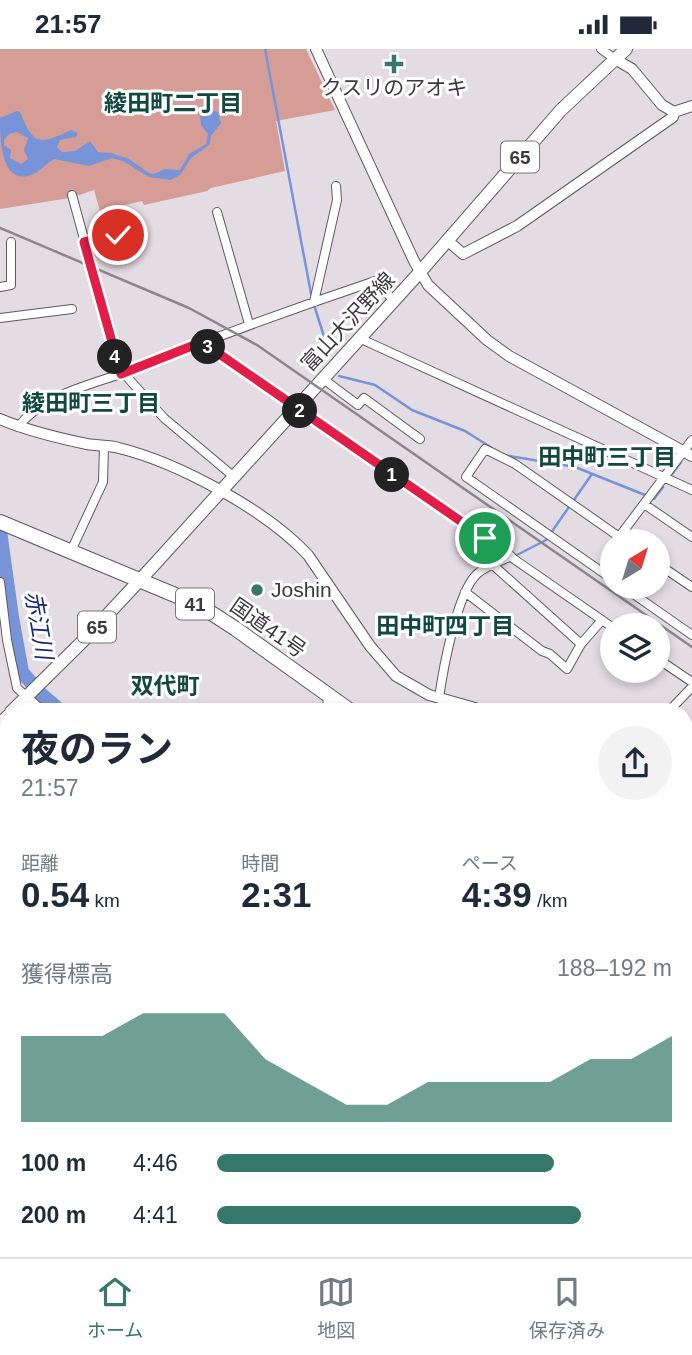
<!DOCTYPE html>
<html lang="ja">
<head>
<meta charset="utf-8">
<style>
  :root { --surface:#fff; --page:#f2f2f3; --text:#1f2937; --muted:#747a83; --line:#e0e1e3; --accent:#357768 }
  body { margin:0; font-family:Helvetica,"Noto Sans JP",sans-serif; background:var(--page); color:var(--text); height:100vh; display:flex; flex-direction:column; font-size:26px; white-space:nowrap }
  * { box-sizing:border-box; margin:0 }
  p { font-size:23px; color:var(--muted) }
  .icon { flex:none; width:38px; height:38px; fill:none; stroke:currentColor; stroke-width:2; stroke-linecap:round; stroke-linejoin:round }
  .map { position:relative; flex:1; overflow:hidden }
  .side { position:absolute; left:0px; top:654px; width:693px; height:555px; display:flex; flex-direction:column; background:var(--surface); border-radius:28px 28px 0 0; box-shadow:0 4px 10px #0003 }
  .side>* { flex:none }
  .needle { width:46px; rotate:38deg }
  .tools { position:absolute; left:600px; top:480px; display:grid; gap:14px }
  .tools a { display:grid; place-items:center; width:70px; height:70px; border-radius:50%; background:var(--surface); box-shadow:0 4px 10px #0003; font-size:35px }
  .pin { position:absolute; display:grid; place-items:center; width:60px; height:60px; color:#fff; margin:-30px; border:4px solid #fff; border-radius:50%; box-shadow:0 2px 7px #0007 }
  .km { position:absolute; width:35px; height:35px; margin:-18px; border-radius:50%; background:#222; color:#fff; font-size:19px; line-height:35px; text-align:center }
  .round { display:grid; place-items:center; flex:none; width:74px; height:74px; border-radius:37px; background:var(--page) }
  .head { display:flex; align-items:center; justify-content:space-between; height:119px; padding:0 21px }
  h1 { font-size:38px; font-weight:700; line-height:52px }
  .metrics { display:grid; grid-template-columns:repeat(3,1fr); gap:10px; height:119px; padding:7px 21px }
  .metrics div { display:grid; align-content:center }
  .metrics b { font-size:35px; font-weight:700 }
  .metrics small { font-size:19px; font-weight:400 }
  .metrics p { font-size:19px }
  .chart { height:196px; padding:14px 21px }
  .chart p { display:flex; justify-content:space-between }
  .chart svg { width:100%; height:126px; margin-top:7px; fill:var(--accent); opacity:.7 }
  ul { padding:0 21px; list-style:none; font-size:23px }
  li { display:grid; grid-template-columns:112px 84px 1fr; align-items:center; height:52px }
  li i { height:18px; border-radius:9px; background:var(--accent) }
  .status { display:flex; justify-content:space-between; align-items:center; height:49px; padding:0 35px; background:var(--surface); direction:ltr }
  .status svg { height:19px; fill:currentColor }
  .dock { display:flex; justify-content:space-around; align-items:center; height:98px; border-top:2px solid var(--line); background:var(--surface); font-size:19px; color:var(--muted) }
  .dock a { display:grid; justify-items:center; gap:4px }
  .dock .selected { color:var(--accent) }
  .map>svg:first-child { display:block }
  .green { fill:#d59d96 }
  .water { fill:#7794d9; fill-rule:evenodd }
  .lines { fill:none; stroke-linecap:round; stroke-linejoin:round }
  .stream { stroke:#7794d9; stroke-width:2.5 }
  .river { stroke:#7794d9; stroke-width:14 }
  .street-casing { stroke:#60595f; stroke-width:10 }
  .secondary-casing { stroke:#60595f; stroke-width:12 }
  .primary-casing { stroke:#60595f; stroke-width:14 }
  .highway-casing { stroke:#60595f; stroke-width:16 }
  .street { stroke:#fff; stroke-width:8 }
  .secondary { stroke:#fff; stroke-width:10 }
  .primary { stroke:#fff; stroke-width:12 }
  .highway { stroke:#fff; stroke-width:14 }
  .rail { stroke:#8c878c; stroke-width:2.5 }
  .route-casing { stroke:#fff; stroke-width:14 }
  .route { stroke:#e11d48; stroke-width:9 }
  .poi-dot { fill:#357768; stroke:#fff; stroke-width:2.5 }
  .labels { text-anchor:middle; stroke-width:6; stroke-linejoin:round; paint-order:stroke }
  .shield { fill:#fff; stroke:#777577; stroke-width:2 }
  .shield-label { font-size:19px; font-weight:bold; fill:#3d3a3d }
  .poi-label { font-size:21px; fill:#3d3a3d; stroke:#fff }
  .street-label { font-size:21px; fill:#3d3a3d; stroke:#fff }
  .neighbourhood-label { font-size:23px; font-weight:bold; fill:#11493e; stroke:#fff }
  .water-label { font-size:23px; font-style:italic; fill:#142a7a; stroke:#fff }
</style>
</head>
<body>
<div class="status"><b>21:57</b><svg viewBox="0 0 49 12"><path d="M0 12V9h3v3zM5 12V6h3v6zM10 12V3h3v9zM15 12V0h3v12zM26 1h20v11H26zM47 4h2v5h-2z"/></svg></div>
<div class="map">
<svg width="692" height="1208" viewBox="0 0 692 1208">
  <rect width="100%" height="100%" fill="#e3dce3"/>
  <path class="green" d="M0 0H306L335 61 276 72 285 122 211 139 207 142 144 156 142 152 100 162 94 141 70 149 0 160Z
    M684 1078 692 1083V1208H644L641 1201 684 1200Z"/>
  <path class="water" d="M207 60 218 63 221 74 211 87 210 95 191 109 181 125 171 131 149 128 123 112 112 109 89 117 54 110C46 115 39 123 31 126 0 137 0 87 0 69L17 62 20 63C34 97 39 96 71 81L78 84 76 88 60 91 57 98 62 103 75 102 90 92 98 103 111 104 129 110 149 124 154 125 165 120 180 121 189 105 206 95 208 85 201 76 200 66ZM17 83 28 89 24 101 28 110 21 115 10 109 11 101 4 96V91L9 85Z"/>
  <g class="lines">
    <path class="stream" d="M265 0 312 250
      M314 256 330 306
      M339 327 375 336 412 361 465 382 492 399
      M504 406 575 418 645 446
      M670 428 681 413
      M654 450 663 438
      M513 508 546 491 592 425
      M0 681 9 687
      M684 1077 692 1082
      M63 1208 72 1200"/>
    <path class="river" d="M0 482 12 568 22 623 41 645 62 663
      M369 1200 371 1208"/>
    <g class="street-casing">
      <path id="street" d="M601 0 615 10
        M72 146 121 325 127 328 164 369 233 427
        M217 163 249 275
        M84 193 118 186
        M0 238 11 236V193
        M314 253 337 151 336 137
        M0 269 72 260
        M359 289 692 441
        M202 294 612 578
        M322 329 358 356 364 349 420 390
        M18 378C44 344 93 336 131 321 213 289 295 259 378 231L393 252
        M644 455 692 488
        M619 488 692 391
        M71 502 103 433 104 397
        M658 515 692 538
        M493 516 581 595
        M612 530 466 428 485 400 515 415 625 492
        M0 533 7 591 17 639 44 663
        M622 537 692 586
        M465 543 542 602 550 605 567 620 581 595 602 571
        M658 610 692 633
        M439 649C443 621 457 543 477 525 485 517 500 513 511 507
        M327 663 328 646
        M668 663 692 638
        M684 957 692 941
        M0 1016 9 1009
        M111 1200 114 1208
        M185 1200 188 1208
        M291 1200 293 1208
        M339 1200 341 1208
        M409 1200 411 1208
        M462 1200 464 1208
        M512 1200 514 1208
        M563 1200 565 1208
        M602 1200 612 1208
        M55 1208 63 1200
        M198 1208 209 1200"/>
    </g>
    <g class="secondary-casing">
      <path id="secondary" d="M316 0 414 212 428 236 487 291 509 307 692 407
        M615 10 632 20 662 56 674 63
        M447 191 463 205 517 177 673 68 674 63 692 57
        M0 370C28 382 58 389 87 395 98 397 109 396 119 399 179 414 266 461 308 506L370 597 396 627 429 646 489 663
        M684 727 692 730
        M0 1182 9 1193
        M14 1200 20 1208"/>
    </g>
    <g class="primary-casing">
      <path id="primary" d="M11 663 84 591 152 518 420 223 561 61 626 0
        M0 675 9 666"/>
    </g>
    <g class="highway-casing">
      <path id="highway" d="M0 473 199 556 236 580 352 663
        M684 901 692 907"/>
    </g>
    <use href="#street" class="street"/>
    <use href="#secondary" class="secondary"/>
    <use href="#primary" class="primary"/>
    <use href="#highway" class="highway"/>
    <path class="rail" d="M0 179 189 259 257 296 692 598"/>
  </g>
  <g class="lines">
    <g class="route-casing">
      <path id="route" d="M118 186 84 193 121 325 202 293 485 489"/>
    </g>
    <use href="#route" class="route"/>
  </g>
  <g class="poi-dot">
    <path d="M390.5 4.5h7v7h7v7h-7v7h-7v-7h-7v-7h7z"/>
    <circle cx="257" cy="541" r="7"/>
  </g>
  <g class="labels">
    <g class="shield">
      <rect x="501" y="92.5" width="38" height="31" rx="5"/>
      <rect x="176" y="539.5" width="38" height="31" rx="5"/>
      <rect x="78" y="562.5" width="38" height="31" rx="5"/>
    </g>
    <g class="shield-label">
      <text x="520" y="115">65</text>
      <text x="195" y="562">41</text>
      <text x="97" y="585">65</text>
    </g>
    <g class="poi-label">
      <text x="394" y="46">クスリのアオキ</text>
      <text x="271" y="548" text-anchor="start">Joshin</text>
    </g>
    <g class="street-label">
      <text transform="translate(348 273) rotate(-47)" y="7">富山大沢野線</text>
      <text transform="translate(268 579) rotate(35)" y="7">国道41号</text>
    </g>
    <g class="neighbourhood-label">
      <text x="173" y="62">綾田町二丁目</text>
      <text x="91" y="362">綾田町三丁目</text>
      <text x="607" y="416">田中町三丁目</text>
      <text x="445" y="585">田中町四丁目</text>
      <text x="165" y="645">双代町</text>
    </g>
    <g class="water-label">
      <text transform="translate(39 576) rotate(80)" y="8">赤江川</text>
    </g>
  </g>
</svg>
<div class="tools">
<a><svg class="needle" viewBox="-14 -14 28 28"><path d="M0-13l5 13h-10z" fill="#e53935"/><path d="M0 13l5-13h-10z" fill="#747a83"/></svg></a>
<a><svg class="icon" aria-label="layers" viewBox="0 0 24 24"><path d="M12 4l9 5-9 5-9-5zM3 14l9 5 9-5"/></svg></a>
</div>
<div class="pin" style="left:485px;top:489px;background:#1e9e55"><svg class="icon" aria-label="arrive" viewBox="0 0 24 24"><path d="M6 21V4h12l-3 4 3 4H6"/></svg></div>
<div class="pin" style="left:118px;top:186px;background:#d93025"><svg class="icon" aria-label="check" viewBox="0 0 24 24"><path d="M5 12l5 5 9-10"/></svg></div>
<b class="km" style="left:392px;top:426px">1</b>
<b class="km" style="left:300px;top:362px">2</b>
<b class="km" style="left:208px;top:298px">3</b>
<b class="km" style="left:115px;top:308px">4</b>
<section class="side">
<div class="head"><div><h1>夜のラン</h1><p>21:57</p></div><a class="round"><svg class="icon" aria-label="share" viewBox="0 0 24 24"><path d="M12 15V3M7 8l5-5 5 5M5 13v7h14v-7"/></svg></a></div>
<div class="metrics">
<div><p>距離</p><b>0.54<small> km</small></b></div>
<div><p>時間</p><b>2:31</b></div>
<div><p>ペース</p><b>4:39<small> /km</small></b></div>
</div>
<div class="chart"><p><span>獲得標高</span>188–192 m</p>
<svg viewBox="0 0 160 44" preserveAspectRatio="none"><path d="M0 44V14L10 14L20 14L30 6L40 6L50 6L60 22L70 30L80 38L90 38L100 30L110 30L120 30L130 30L140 22L150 22L160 14V44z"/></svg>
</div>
<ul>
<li><b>100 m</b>4:46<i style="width:74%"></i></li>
<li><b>200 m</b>4:41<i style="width:80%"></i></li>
</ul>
</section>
</div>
<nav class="dock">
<a class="selected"><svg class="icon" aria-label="home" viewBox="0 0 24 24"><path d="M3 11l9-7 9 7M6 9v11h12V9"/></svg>ホーム</a>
<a><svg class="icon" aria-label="map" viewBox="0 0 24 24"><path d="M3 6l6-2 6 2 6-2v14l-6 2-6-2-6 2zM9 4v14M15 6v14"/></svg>地図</a>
<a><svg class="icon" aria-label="saved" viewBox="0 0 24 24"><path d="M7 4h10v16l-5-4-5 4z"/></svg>保存済み</a>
</nav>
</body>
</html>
